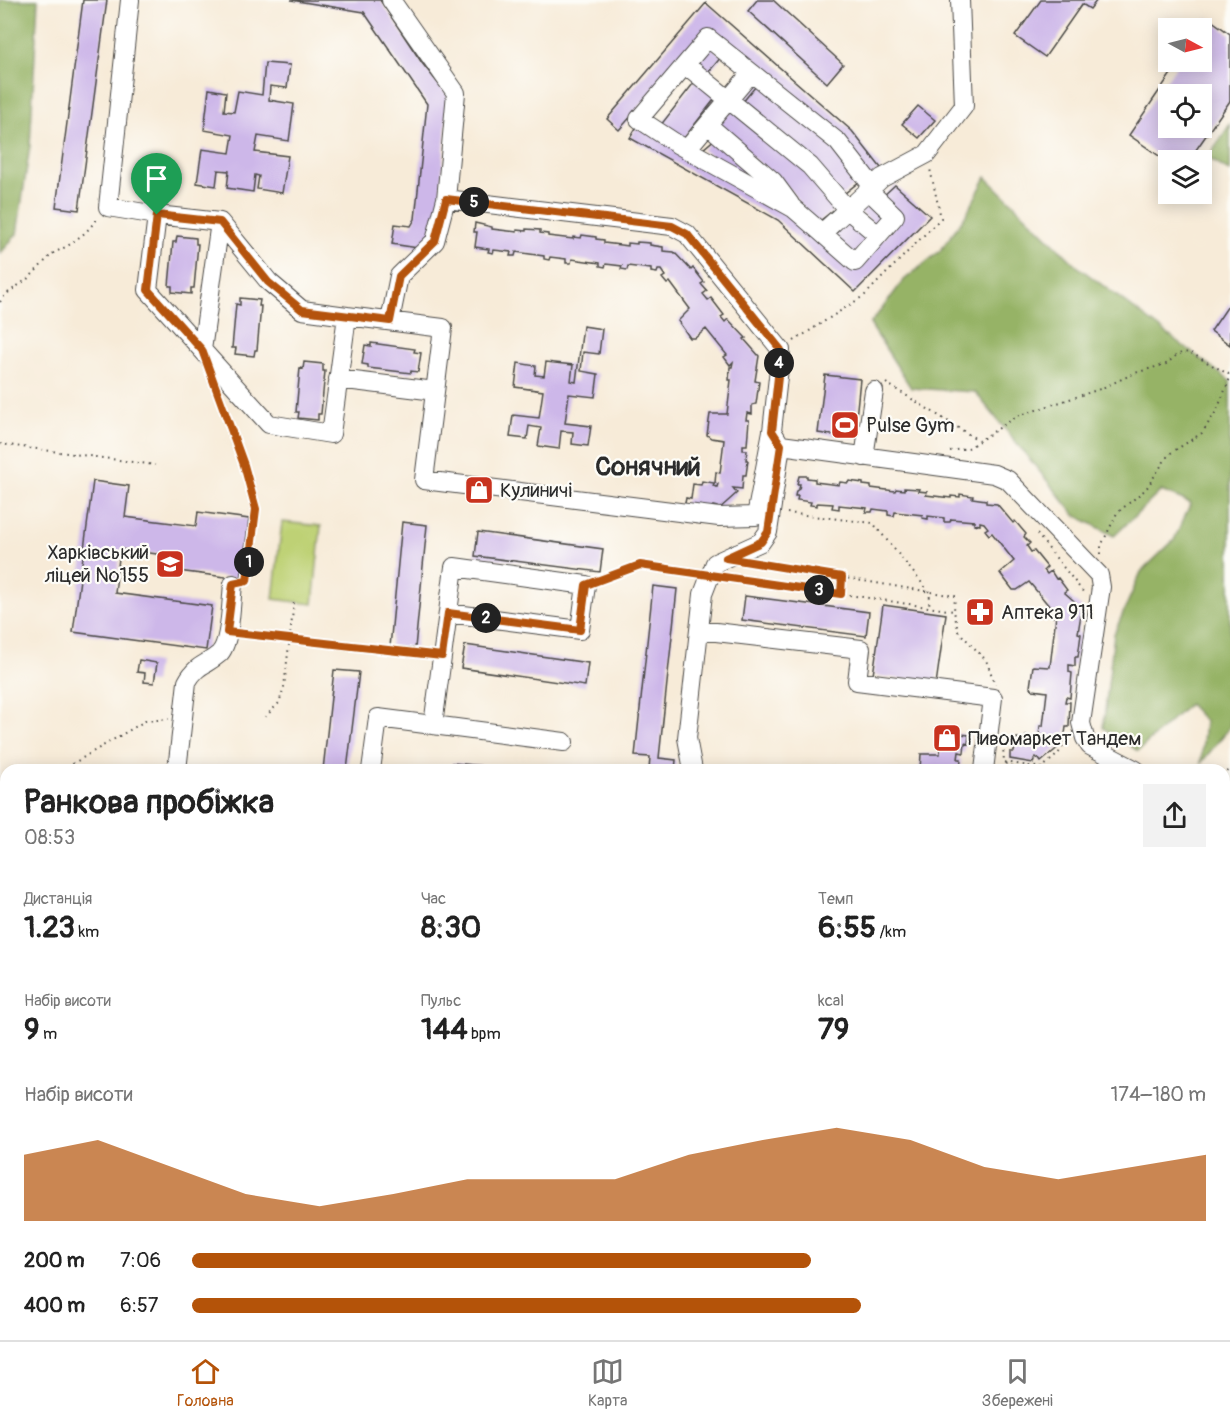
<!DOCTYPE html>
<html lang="uk">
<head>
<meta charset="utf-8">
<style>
  :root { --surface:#fff; --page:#f2f2f2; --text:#222; --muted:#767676; --line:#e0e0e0; --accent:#b45309 }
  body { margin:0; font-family:Pangolin,sans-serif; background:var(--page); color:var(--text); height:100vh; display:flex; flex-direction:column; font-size:22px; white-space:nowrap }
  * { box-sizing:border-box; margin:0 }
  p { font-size:20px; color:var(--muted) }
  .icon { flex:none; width:33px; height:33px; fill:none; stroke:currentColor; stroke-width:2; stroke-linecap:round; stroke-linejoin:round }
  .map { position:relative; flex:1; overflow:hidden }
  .details { position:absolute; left:0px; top:764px; width:1230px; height:578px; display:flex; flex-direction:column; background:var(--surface); border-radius:18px 18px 0 0; box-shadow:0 3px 15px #0003 }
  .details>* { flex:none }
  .needle { width:39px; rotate:97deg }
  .tools { position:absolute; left:1158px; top:18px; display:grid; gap:12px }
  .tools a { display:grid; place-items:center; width:54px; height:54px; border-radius:0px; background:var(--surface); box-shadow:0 3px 15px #0003; font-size:30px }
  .pin { position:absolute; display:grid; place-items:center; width:51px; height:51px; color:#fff; margin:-62px -26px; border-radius:50% 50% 50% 0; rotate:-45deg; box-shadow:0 0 6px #0007 }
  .pin .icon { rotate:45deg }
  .km { position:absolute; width:30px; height:30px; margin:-15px; border-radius:50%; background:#222; color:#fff; font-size:16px; line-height:30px; text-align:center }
  .round { display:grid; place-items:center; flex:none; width:63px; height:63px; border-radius:0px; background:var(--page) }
  .overview { display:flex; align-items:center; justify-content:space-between; height:102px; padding:0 24px }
  h1 { font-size:33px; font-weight:700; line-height:45px }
  .stats { display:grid; grid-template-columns:repeat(3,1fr); gap:9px; height:102px; padding:6px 24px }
  .stats div { display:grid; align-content:center }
  .stats b { font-size:30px; font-weight:700 }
  .stats small { font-size:16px; font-weight:400 }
  .stats p { font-size:16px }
  .chart { height:168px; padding:12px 24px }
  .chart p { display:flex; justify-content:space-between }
  .chart svg { width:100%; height:108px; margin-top:6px; fill:var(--accent); opacity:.7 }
  ul { padding:0 24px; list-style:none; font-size:20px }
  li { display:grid; grid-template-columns:96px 72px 1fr; align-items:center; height:45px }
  li i { height:15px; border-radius:8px; background:var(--accent) }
  .dock { display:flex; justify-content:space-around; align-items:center; height:84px; border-top:2px solid var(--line); background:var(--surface); font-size:16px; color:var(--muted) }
  .dock a { display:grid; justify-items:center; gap:3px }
  .dock .current { color:var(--accent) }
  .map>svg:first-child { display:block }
  .green { fill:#bed174; stroke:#747e50; stroke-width:1.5 }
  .forest { fill:#96b366; stroke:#606f48; stroke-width:1.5 }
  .building { fill:#cdb7e9; fill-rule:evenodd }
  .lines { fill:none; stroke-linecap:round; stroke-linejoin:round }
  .minor-casing { stroke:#4a4845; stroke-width:20 }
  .major-casing { stroke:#4a4845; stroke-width:25 }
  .highway-casing { stroke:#4a4845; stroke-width:28 }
  .path { stroke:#4a4845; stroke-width:2; stroke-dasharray:1.5 4.5; stroke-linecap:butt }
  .minor { stroke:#fff; stroke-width:18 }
  .major { stroke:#fff; stroke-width:22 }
  .highway { stroke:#fff; stroke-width:26 }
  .route-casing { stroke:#fff; stroke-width:12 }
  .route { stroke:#b45309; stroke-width:8 }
  .labels { text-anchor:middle; stroke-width:4.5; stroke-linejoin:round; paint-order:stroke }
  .poi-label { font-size:20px; fill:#2b2b2b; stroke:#fdfcf7; text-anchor:start }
  .district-label { font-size:26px; font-weight:bold; fill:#2b2b2b; stroke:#fdfcf7 }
</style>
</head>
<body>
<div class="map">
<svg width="1230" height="1340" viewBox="0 0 1230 1340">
  <rect width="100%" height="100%" fill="#fdfcf7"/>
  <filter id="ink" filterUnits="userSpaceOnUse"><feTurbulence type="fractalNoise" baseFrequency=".0167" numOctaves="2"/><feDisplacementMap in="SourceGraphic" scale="12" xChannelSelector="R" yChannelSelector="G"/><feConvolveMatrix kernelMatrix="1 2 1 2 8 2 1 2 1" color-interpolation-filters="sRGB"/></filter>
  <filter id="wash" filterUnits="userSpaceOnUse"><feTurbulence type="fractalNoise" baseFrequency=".008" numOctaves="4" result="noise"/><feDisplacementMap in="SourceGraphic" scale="24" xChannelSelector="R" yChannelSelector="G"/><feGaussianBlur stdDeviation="1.35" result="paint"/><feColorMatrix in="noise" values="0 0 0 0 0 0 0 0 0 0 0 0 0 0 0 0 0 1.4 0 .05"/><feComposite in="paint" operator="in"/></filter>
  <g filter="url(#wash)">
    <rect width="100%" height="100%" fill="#f7ebd8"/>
    <path class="green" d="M282 522 321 526 313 604 273 599Z"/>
    <path class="forest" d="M0 0H38L30 146 17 234 0 254Z
      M1230 124V172L1208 158Z
      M986 177 1077 266 1230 381V727L1201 763 1205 721 1189 704 1138 751 1103 728 1114 634 1141 572 1174 540 1191 503 1161 491 1114 536 1075 515 975 392 911 388 870 324 904 280 940 251 967 213Z"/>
    <g id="blocks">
      <path class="building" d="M83 0H107L79 210 56 207Z
        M291 0H380L422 63 448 96 438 230 418 248 392 244 395 224 411 226 415 219 427 104 364 12Z
        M757 0H773L843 64 827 83 748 11Z
        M1041 0H1097L1090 9 1082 4 1045 57 1015 36Z
        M706 3 852 131 881 168 870 178 708 29 619 130 607 119Z
        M1208 18 1230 34V101L1189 160H1168V162L1129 135 1179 62H1202V28ZM1168 94H1202V128H1168Z
        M711 46 722 56 707 74 696 63Z
        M265 63 290 65 287 88 270 86 269 100 294 104 289 141 258 136 255 152 288 156 282 193 257 189 259 176 255 175 253 192 227 188 229 171 218 170 216 186 197 183 202 149 230 153 233 135 204 130 209 89 226 92 224 111 234 112 238 91 262 95Z
        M696 80 717 96 681 142 660 126Z
        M760 81 835 147 860 181 840 197 742 103Z
        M918 106 935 120 919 138 902 124Z
        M736 108 810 172 836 208 816 224 787 186 714 126Z
        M637 126 791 213 854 271 902 217 882 197 895 185 930 216 855 292 778 220 630 138Z
        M716 138 755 173 750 179 702 150Z
        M867 198 889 218 879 229 857 209Z
        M849 218 870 237 854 255 833 237Z
        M475 223 492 227V229L517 232V230L526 231V229L540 230V233L548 234V236L573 239V237L581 238 582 235 596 237V239L604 240V243L628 246V243L637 244V242L650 243V245L663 247V251L674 252 691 270 693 268 704 282 701 284 707 291 703 294 708 300 711 298 724 315 721 317 725 322 728 319 746 338 744 339 759 356 755 381 759 382 756 404 752 405V414L747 413 746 420H749L747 445H743V450H747L746 460H748L746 475H743L742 489 733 488 737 493 718 510 717 507 713 506 712 512 684 508 686 498 691 499 693 484 701 485 702 481 714 483 713 486 717 487 718 484 715 483 716 472 720 473 724 440 711 438 707 435 710 414H727L731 380H729L730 367H732L733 362 730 365 724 357 727 355 706 329 695 338H690L678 321 690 309 670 282 667 284 662 278 665 276 661 270H658L657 273 651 272V269L628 266 627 270 621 269 622 266 606 264 605 267 600 266V263L572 259 571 263H566V259L550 257 549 260 544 259V256L516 252 515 256H510L511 252 494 250 493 253 488 252 489 249 475 247 477 232H474Z
        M177 236 196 238V244H198L194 288H191V294L172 292V286H169L173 242H176Z
        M240 298 260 300 259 306H261L257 350H255L254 356 235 354 236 348H232L236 304 240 305Z
        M1230 303V345L1211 331Z
        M583 326 602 329 599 354 583 352 581 371 598 374 595 397 569 394 565 423 591 426 588 446 572 444 573 432 561 431 559 449 538 446 541 428 529 426 527 439 510 437 513 415 539 418 543 391 515 387 518 363 536 366 535 375 544 376 546 362 573 365 571 381 576 382Z
        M371 343 415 349 414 352 421 353 418 372 411 371V373L368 368V365L362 364 365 345 371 346Z
        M304 362 323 364V371H325L321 414H318V420L298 418 299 412H296L300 368 303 369Z
        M825 375 860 379 854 438 818 433Z
        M799 476H807V478L815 479V482L839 485 840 482 848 483 849 481 863 483V485L871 486V488L895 491 896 489 904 490V488L919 489 918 491 927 492 926 495 951 498V496L960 497V494L973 496 972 498 986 500V503L997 504 1013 523 1015 521 1026 534 1024 537 1030 543 1027 546 1031 552 1034 551 1047 567 1044 570 1047 574 1051 571 1056 579 1058 578 1067 590 1064 592 1082 608 1078 633 1081 634 1078 657H1075V666L1069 665V672L1072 673 1070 698 1066 697 1065 702H1070L1069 727H1066L1064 741 1055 740 1061 745 1041 762 1039 759 1035 757 1033 763 1010 759V752H1014L1017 738 1025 739 1026 736 1034 737V740L1042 741V735H1039L1040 726H1043L1047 692 1033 690 1030 687 1033 666 1050 667 1056 615 1053 617 1048 609 1050 607 1029 582 1017 590H1013L1000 573 1014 561 992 533 989 535 985 530 988 528 984 523 980 522V525L974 524V521L951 519 950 522H944V518L928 516V519L922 518 923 515 895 512 894 516 888 515V511L873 509 872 512H866L867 508 839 505V509L832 508 833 504 817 503V506L810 505 811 502 797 500 798 496H795L796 491 799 489 800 484H797Z
        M93 481 129 486 125 517 196 526 198 512 249 519 241 579 178 571 179 557 120 549 115 593 212 606 206 650 73 632Z
        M402 522 427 525 415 648 390 647Z
        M478 532 603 549 600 572 475 556Z
        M653 586 677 589 659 758 676 760 675 770H649L650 757 635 756Z
        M745 596 869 612 866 636 742 620Z
        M883 605 946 614 936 684 873 675Z
        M465 645 588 663 585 686 461 668Z
        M139 660 157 663 154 683 144 682 145 673 137 672Z
        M334 670 359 672 347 770H323Z
        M942 732 969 735 968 744 965 743 964 753 959 752 958 759H961L960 770H920L921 754H940Z
        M452 763 505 768V770H452Z
        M144 1335H170L173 1340H147Z
        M185 1335H208L211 1340H188Z
        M755 1335H787L784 1340H752Z"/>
    </g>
  </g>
  <g filter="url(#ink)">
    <use href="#blocks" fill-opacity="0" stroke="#4a4845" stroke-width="1.5"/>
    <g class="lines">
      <g class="minor-casing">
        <path id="minor" d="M130 0 108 207 157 215 148 290 269 424 331 434 347 316 443 328 424 480 719 517 756 516 772 431
          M391 0 456 93 446 199 672 226 687 234 781 350 772 431 778 441
          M686 65 810 166 848 210 878 235
          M708 125 773 181 790 204
          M687 149 751 73
          M869 191 895 216 855 262 822 233 882 178 927 154 964 106 960 0
          M157 215 220 222 269 282 302 310 347 316
          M822 233 793 208 677 144 639 119 708 38 838 142 873 187
          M390 321 399 276 435 241 446 199
          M202 350 220 222
          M338 379 435 391
          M864 457 874 391
          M699 630 861 649 857 681 993 698 984 770
          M433 725 564 742
          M177 770 187 682C197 664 205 666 219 654 231 643 231 601 233 584
          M371 770 378 718 433 725 454 567 586 585 580 630 448 613
          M693 770 687 738 703 594 715 563 761 542 768 532 781 445 994 474 1008 480 1099 575 1101 587 1081 723 1085 738 1090 746 1136 770
          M0 1265 6 1277
          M23 1340 32 1337"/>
      </g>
      <g class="major-casing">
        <path id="major" d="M1224 813 1230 805"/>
      </g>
      <g class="highway-casing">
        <path id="highway" d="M0 814 6 824
          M622 1335 631 1340
          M677 1335 680 1340
          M1098 1335 1102 1340
          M1135 1335 1136 1340
          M476 1340 481 1335
          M869 1340 871 1335
          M896 1340 901 1335"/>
      </g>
      <path class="path" d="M0 302 5 295 30 277 52 254 69 245 86 232 99 217
        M794 341 865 295 941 218 930 169
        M886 383 978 440
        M216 389 245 465 257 509 247 577
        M0 444 155 465
        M950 451 968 448 1018 416 1100 389 1135 373 1166 364 1178 354 1189 352 1228 374 1230 373
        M787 513 873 523 930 593 929 607
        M1037 534 1084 593
        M1101 554V546L1117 513 1146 489 1169 454 1202 433 1217 410 1230 378
        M753 563 955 596 954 611 958 631 986 660 995 684
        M725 576 954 611
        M600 580 640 565 696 572
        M841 592V577
        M242 634 427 654
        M265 717 279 703 284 687 294 602
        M1003 745 1004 762 1042 768 1058 754 1069 738
        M1006 763 1016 770
        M62 770 145 721 169 719
        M1224 777 1230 768
        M108 1340 118 1335"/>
      <use href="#minor" class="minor"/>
      <use href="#major" class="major"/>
      <use href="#highway" class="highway"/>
    </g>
  </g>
  <g class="lines" filter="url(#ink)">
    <g class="route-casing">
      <path id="route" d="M446 199 672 226 687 234 781 350 772 431 781 445 768 532 761 542 726 558 842 577 841 594 640 565 586 585 580 630 448 613 442 656 227 632 233 584 247 581 256 509 244 465 202 350 148 290 157 215 220 222 268 282 302 310 390 321 399 276 435 241Z"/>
    </g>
    <use href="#route" class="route"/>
  </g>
  <defs>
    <g id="stadium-square" transform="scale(1.5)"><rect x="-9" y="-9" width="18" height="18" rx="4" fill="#c8321e" stroke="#fdfcf7"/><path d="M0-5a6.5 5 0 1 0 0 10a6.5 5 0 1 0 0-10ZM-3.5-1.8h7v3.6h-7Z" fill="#fff"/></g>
    <g id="shop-square" transform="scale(1.5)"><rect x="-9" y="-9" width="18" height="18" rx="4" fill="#c8321e" stroke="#fdfcf7"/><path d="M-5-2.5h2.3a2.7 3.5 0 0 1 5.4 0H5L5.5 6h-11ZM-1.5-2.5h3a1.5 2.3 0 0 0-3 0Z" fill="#fff"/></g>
    <g id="school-square" transform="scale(1.5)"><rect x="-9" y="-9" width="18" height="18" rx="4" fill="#c8321e" stroke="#fdfcf7"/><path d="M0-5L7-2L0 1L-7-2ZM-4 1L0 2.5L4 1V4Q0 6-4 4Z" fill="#fff"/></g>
    <g id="pharmacy-square" transform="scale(1.5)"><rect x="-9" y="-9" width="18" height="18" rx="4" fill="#c8321e" stroke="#fdfcf7"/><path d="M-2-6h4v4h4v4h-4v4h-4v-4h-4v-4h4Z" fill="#fff"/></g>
  </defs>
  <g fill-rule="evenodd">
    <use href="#stadium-square" x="845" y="425"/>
    <use href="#shop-square" x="479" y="490"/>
    <use href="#school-square" x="170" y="564"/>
    <use href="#pharmacy-square" x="980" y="612"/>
    <use href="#shop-square" x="947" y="738"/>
  </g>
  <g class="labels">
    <g class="poi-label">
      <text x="866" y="432">Pulse Gym</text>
      <text x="500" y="497">Кулиничі</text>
      <text x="149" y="559" text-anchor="end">Харківський<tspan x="149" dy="23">ліцей №155</tspan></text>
      <text x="1001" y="619">Аптека 911</text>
      <text x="968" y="745">Пивомаркет Тандем</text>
    </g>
    <g class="district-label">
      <text x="648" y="475">Сонячний</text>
    </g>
  </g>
</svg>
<div class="tools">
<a><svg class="needle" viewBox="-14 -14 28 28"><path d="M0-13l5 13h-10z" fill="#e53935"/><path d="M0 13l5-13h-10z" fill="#767676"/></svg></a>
<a><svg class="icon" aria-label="locate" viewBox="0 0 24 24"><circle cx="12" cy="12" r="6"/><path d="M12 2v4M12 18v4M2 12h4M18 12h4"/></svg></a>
<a><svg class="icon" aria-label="layers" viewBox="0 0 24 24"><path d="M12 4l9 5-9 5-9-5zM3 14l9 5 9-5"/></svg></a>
</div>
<div class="pin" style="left:157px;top:215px;background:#1e9e55"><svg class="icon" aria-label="arrive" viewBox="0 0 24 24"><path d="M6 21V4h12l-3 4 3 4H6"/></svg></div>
<b class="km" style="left:249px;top:562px">1</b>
<b class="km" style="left:486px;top:618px">2</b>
<b class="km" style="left:819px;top:590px">3</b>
<b class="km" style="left:779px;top:363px">4</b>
<b class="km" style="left:474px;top:202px">5</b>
<section class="details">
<div class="overview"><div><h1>Ранкова пробіжка</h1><p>08:53</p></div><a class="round"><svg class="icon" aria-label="share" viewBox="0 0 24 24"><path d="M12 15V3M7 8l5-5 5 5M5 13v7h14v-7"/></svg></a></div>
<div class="stats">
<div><p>Дистанція</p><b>1.23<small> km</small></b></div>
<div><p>Час</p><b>8:30</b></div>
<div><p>Темп</p><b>6:55<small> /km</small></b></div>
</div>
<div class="stats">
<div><p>Набір висоти</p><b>9<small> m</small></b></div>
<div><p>Пульс</p><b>144<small> bpm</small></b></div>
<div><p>kcal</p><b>79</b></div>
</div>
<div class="chart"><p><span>Набір висоти</span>174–180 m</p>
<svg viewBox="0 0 160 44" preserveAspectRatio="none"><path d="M0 44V17L10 11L20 22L30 33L40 38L50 33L60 27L70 27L80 27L90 17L100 11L110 6L120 11L130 22L140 27L150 22L160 17V44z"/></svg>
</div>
<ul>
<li><b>200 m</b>7:06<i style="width:61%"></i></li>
<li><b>400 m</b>6:57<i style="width:66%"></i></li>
</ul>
</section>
</div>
<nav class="dock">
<a class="current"><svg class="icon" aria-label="home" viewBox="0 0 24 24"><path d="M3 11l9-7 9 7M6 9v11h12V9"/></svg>Головна</a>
<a><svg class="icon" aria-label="map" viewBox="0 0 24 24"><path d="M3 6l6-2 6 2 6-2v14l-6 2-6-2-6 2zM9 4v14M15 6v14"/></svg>Карта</a>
<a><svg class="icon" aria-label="saved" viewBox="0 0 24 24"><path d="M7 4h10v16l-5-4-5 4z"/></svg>Збережені</a>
</nav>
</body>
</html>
